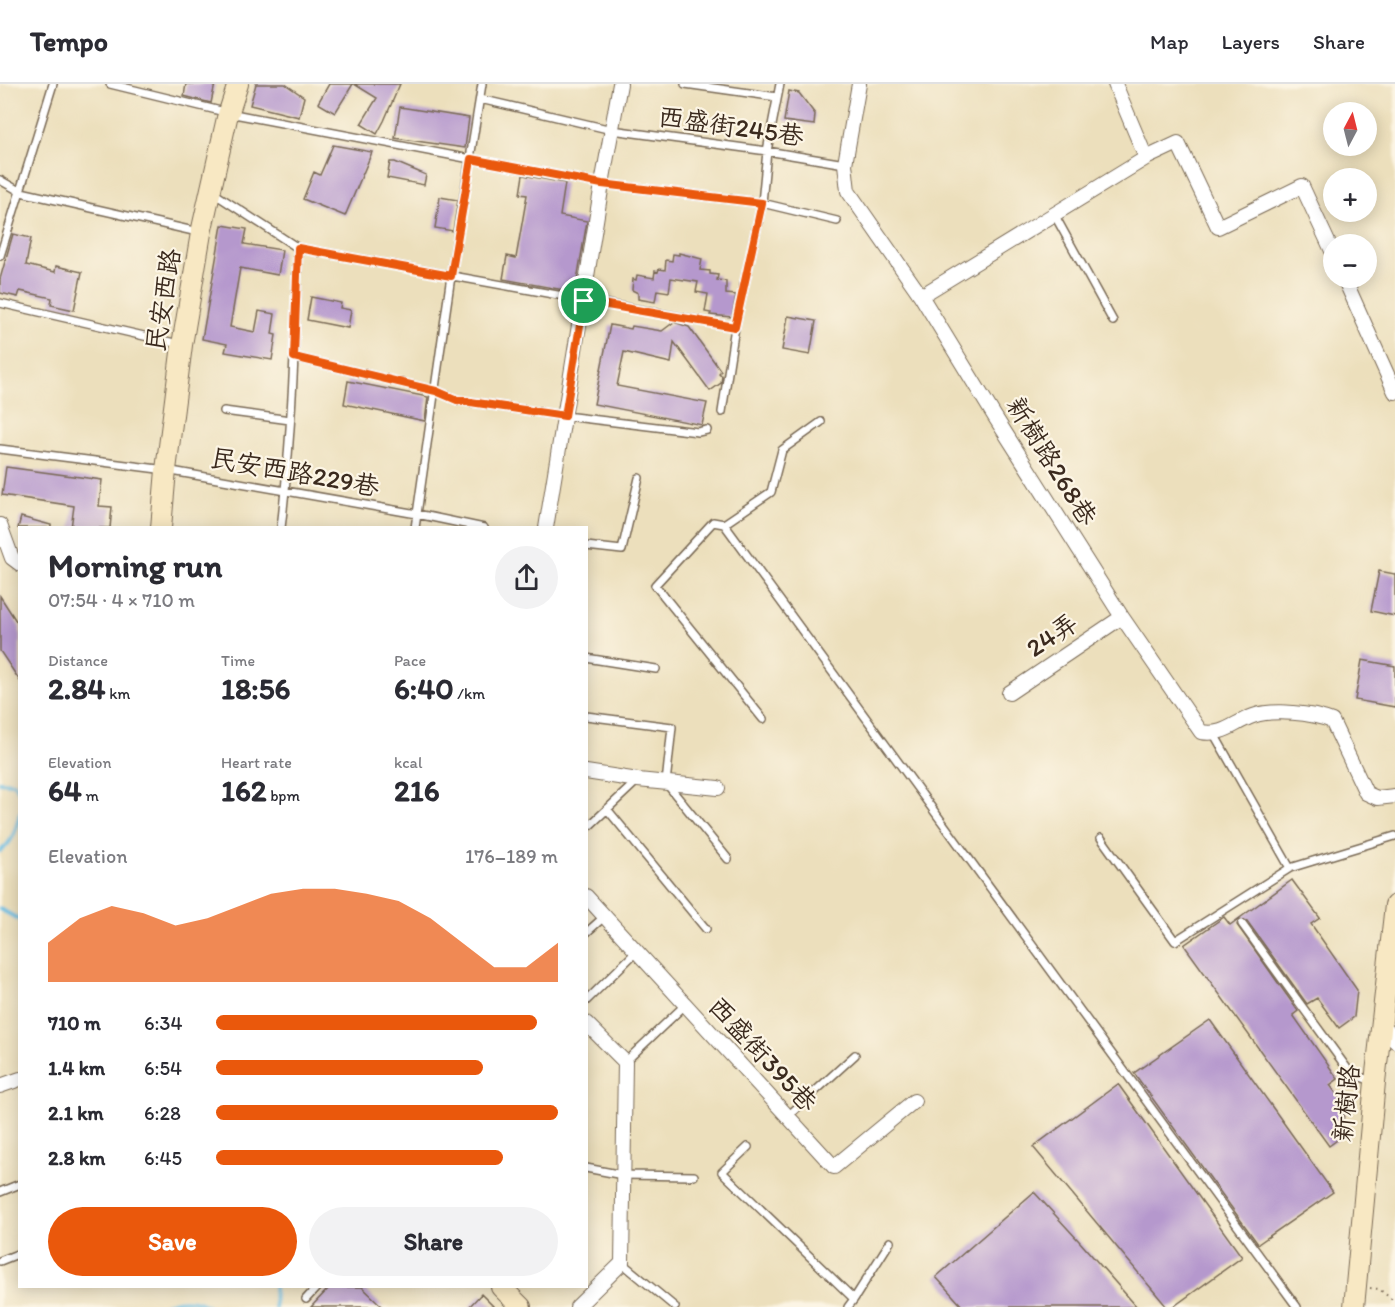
<!DOCTYPE html>
<html lang="en">
<head>
<meta charset="utf-8">
<style>
  :root { --surface:#fff; --page:#f2f2f3; --text:#2b2b33; --muted:#7c7c81; --line:#e1e1e2; --accent:#ea580c }
  body { margin:0; font-family:Itim,"LXGW WenKai TC",sans-serif; background:var(--page); color:var(--text); height:100vh; display:flex; flex-direction:column; font-size:22px; white-space:nowrap }
  * { box-sizing:border-box; margin:0 }
  p { font-size:20px; color:var(--muted) }
  .icon { flex:none; width:33px; height:33px; fill:none; stroke:currentColor; stroke-width:2; stroke-linecap:round; stroke-linejoin:round }
  .map { position:relative; flex:1; overflow:hidden }
  .side { position:absolute; left:18px; top:442px; width:570px; height:762px; display:flex; flex-direction:column; background:var(--surface); border-radius:0px; box-shadow:0 3px 15px #0003 }
  .side>* { flex:none }
  .needle { width:39px; rotate:7deg }
  .controls { position:absolute; left:1323px; top:18px; display:grid; gap:12px }
  .controls a { display:grid; place-items:center; width:54px; height:54px; border-radius:50%; background:var(--surface); box-shadow:0 3px 15px #0003; font-size:30px }
  .pin { position:absolute; display:grid; place-items:center; width:51px; height:51px; color:#fff; margin:-26px; border:3px solid #fff; border-radius:50%; box-shadow:0 2px 6px #0007 }
  .round { display:grid; place-items:center; flex:none; width:63px; height:63px; border-radius:32px; background:var(--page) }
  .headline { display:flex; align-items:center; justify-content:space-between; height:102px; padding:0 30px }
  h1 { font-size:33px; font-weight:700; line-height:45px }
  .metrics { display:grid; grid-template-columns:repeat(3,1fr); gap:9px; height:102px; padding:6px 30px }
  .metrics div { display:grid; align-content:center }
  .metrics b { font-size:30px; font-weight:700 }
  .metrics small { font-size:16px; font-weight:400 }
  .metrics p { font-size:16px }
  .chart { height:168px; padding:12px 30px }
  .chart p { display:flex; justify-content:space-between }
  .chart svg { width:100%; height:108px; margin-top:6px; fill:var(--accent); opacity:.7 }
  .cta { display:flex; gap:12px; margin-top:auto; padding:12px 30px }
  .cta a { flex:1; height:69px; border-radius:36px; background:var(--accent); color:#fff; font-size:24px; font-weight:700; line-height:69px; text-align:center }
  .cta a+a { background:var(--page); color:var(--text) }
  ul { padding:0 30px; list-style:none; font-size:20px }
  li { display:grid; grid-template-columns:96px 72px 1fr; align-items:center; height:45px }
  li i { height:15px; border-radius:8px; background:var(--accent) }
  header { display:flex; align-items:center; gap:36px; box-sizing:border-box; height:84px; padding:0 30px; background:var(--surface); border-bottom:2px solid var(--line) }
  header strong { font-size:28px }
  nav { display:flex; gap:33px; margin-inline-start:auto; font-size:21px }
  .map>svg:first-child { display:block }
  .lines { fill:none; stroke-linecap:round; stroke-linejoin:round }
  .stream { stroke:#68bee5; stroke-width:4 }
  .building { fill:#b598cd }
  .lane-casing { stroke:#796955; stroke-width:10 }
  .street-casing { stroke:#796955; stroke-width:16 }
  .secondary-casing { stroke:#796955; stroke-width:22 }
  .path { stroke:#796955; stroke-width:2; stroke-dasharray:1.5 4.5; stroke-linecap:butt }
  .lane { stroke:#fff; stroke-width:7 }
  .street { stroke:#fff; stroke-width:14 }
  .secondary { stroke:#f8e8c3; stroke-width:20 }
  .route-casing { stroke:#fff; stroke-width:12 }
  .route { stroke:#ea580c; stroke-width:8 }
  .labels { text-anchor:middle; stroke-width:4.5; stroke-linejoin:round; paint-order:stroke }
  .street-label { font-size:26px; fill:#3b2a1e; stroke:#fcf5e5 }
</style>
</head>
<body>
<header>
<strong>Tempo</strong>
<nav><a>Map</a><a>Layers</a><a>Share</a></nav>
</header>
<div class="map">
<svg width="1395" height="1223" viewBox="0 0 1395 1223">
  <rect width="100%" height="100%" fill="#fcf5e5"/>
  <filter id="ink" filterUnits="userSpaceOnUse"><feTurbulence type="fractalNoise" baseFrequency=".0167" numOctaves="2"/><feDisplacementMap in="SourceGraphic" scale="12" xChannelSelector="R" yChannelSelector="G"/><feConvolveMatrix kernelMatrix="1 2 1 2 8 2 1 2 1" color-interpolation-filters="sRGB"/></filter>
  <filter id="wash" filterUnits="userSpaceOnUse"><feTurbulence type="fractalNoise" baseFrequency=".008" numOctaves="4" result="noise"/><feDisplacementMap in="SourceGraphic" scale="24" xChannelSelector="R" yChannelSelector="G"/><feGaussianBlur stdDeviation="1.35" result="paint"/><feColorMatrix in="noise" values="0 0 0 0 0 0 0 0 0 0 0 0 0 0 0 0 0 1.4 0 .05"/><feComposite in="paint" operator="in"/></filter>
  <g filter="url(#wash)">
    <rect width="100%" height="100%" fill="#ecdfbc"/>
    <g class="lines">
      <path class="stream" d="M0 698 13 699 20 707
        M0 767C13 759 17 743 20 729
        M0 825 20 836
        M274 1203 275 1223
        M159 1223C175 1215 194 1213 208 1223"/>
    </g>
    <g id="blocks">
      <path class="building" d="M186 0H215L211 19 184 12Z
        M256 0H285L304 13 299 33 250 21Z
        M329 0H353L335 29 318 19Z
        M354 0H400L384 37 377 50 361 40 377 14Z
        M789 7 799 9 815 30 814 41 784 37Z
        M400 23 469 34 465 64 395 54Z
        M333 61 372 68 345 132 303 115 314 88 320 91Z
        M390 78H395L426 91 424 101 387 94Z
        M523 91 565 99 560 132 587 137 575 208 503 195 507 172 516 174 527 111 520 110Z
        M440 113 458 116 453 147 435 144Z
        M222 141 247 145 244 160 282 166 278 191 240 184 230 243 255 248 259 227 275 230 272 250 276 251 272 276 225 268 227 260 202 255Z
        M13 150 31 154 26 181 55 188 56 182 82 188 74 226 51 221 52 214 20 207 18 213 0 209V195Z
        M679 169 702 175 700 186 710 187V190L718 191 717 196 726 197V210L736 211 732 233 710 231 711 229 705 228 708 210 696 208 698 198 671 194 669 208 657 206 655 218 638 215V209L632 206 633 195 636 196 637 191 654 194 655 187 658 188 659 185 665 186 666 176 672 177 673 170 679 171Z
        M311 213 341 219 340 224 351 226 348 244 307 236Z
        M788 232 816 237 810 271 782 266Z
        M674 238 689 243 721 287 719 289 722 292 721 299 710 307 674 258 671 279 624 268 617 302 707 319 702 341 594 320 610 241 631 245 632 242 662 247Z
        M348 297 428 313 425 337 344 320Z
        M6 383 102 396 99 422 112 423 110 444H71L74 422 2 411Z
        M21 433 51 441V444H18Z
        M1379 487 1395 490V532L1371 527Z
        M0 512 20 543V597L0 567Z
        M1362 576 1395 582V623L1355 616Z
        M1292 796 1320 834 1311 840 1357 906 1354 933 1339 944 1317 914 1307 920 1247 837 1239 835 1237 841 1298 927 1293 931 1338 995 1330 1001 1345 1022 1341 1053 1329 1062 1184 861 1224 833 1230 841Z
        M1210 936 1333 1108 1258 1160 1134 989Z
        M1118 1000 1242 1173 1173 1223H1167L1033 1063Z
        M1034 1108 1079 1157 1137 1223H963L936 1193Z
        M330 1203H362L383 1223H311Z
        M481 1210 494 1223H469Z"/>
    </g>
  </g>
  <g filter="url(#ink)">
    <use href="#blocks" fill-opacity="0" stroke="#796955" stroke-width="1.5"/>
    <g class="lines">
      <g class="lane-casing">
        <path id="lane" d="M110 0 229 29 602 100 762 119 837 137
          M685 0 777 13
          M480 15 612 46 767 67 845 80
          M0 96 21 108 198 148
          M212 108 298 164 735 243
          M1054 130 1113 237
          M0 172 53 0
          M0 219 179 260
          M294 273 436 307 457 316 565 332 698 348 707 346
          M224 327 290 336
          M722 328 735 243 762 119 767 67 780 0
          M0 365 166 386 417 430 484 444
          M724 440 1297 1223
          M281 444C292 351 295 257 298 164
          M415 444 451 192 482 0
          M586 462 622 466 639 394
          M586 574 656 585
          M586 632 672 643 666 699 728 775
          M763 635 655 501 713 438 724 440 771 408 782 366 821 338
          M1214 650 1290 784
          M607 725 706 845
          M586 745 637 697
          M1101 754 1175 857 1290 784 1395 752
          M1242 840 1349 987 1360 993 1373 997
          M586 849 605 832
          M586 917 637 867
          M625 978 685 921
          M788 1032 855 971
          M748 1063 722 1088 854 1215 848 1223
          M586 1084 623 1091 694 1092
          M0 1108 20 1100
          M0 1177 20 1169
          M622 1179 675 1223
          M306 1215 317 1203
          M854 1215 890 1158"/>
      </g>
      <g class="street-casing">
        <path id="street" d="M859 0 845 80 848 107 921 212
          M1115 0 1146 74 921 212 995 333 1122 533 1201 648C1224 652 1233 639 1253 632 1274 625 1312 629 1332 637L1366 709 1377 714 1395 712
          M1146 74 1178 59 1218 143 1302 102 1334 171
          M1344 194 1395 308
          M0 441 12 474 20 480
          M546 444 602 100 620 0
          M1009 609 1122 533
          M586 688 638 696 718 704
          M586 812 834 1083 914 1017
          M1382 938 1395 957
          M0 1002 20 995
          M577 1223 622 1179 625 978 586 939"/>
      </g>
      <g class="secondary-casing">
        <path id="secondary" d="M161 444 166 386 182 261 201 149 227 34 238 0
          M501 1203 521 1223
          M1354 1223 1375 998 1395 821"/>
      </g>
      <path class="path" d="M1370 1204 1379 1205 1395 1218"/>
      <use href="#lane" class="lane"/>
      <use href="#street" class="street"/>
      <use href="#secondary" class="secondary"/>
    </g>
  </g>
  <g class="lines" filter="url(#ink)">
    <g class="route-casing">
      <path id="route" d="M471 75 602 100 762 119 735 243 584 217 565 332 457 316 436 307 294 273 298 164 451 192Z"/>
    </g>
    <use href="#route" class="route"/>
  </g>
  <g class="labels">
    <g class="street-label">
      <text transform="translate(731 42) rotate(8)" y="9">西盛街245巷</text>
      <text transform="translate(163 216) rotate(-81)" y="9">民安西路</text>
      <text transform="translate(1052 377) rotate(58)" y="9">新樹路268巷</text>
      <text transform="translate(295 388) rotate(10)" y="9">民安西路229巷</text>
      <text transform="translate(1052 551) rotate(-34)" y="9">24弄</text>
      <text transform="translate(763 970) rotate(47)" y="9">西盛街395巷</text>
      <text transform="translate(1346 1019) rotate(-84)" y="9">新樹路</text>
    </g>
  </g>
</svg>
<div class="controls">
<a><svg class="needle" viewBox="-14 -14 28 28"><path d="M0-13l5 13h-10z" fill="#e53935"/><path d="M0 13l5-13h-10z" fill="#7c7c81"/></svg></a>
<a>+</a>
<a>−</a>
</div>
<div class="pin" style="left:584px;top:217px;background:#1e9e55"><svg class="icon" aria-label="arrive" viewBox="0 0 24 24"><path d="M6 21V4h12l-3 4 3 4H6"/></svg></div>
<section class="side">
<div class="headline"><div><h1>Morning run</h1><p>07:54 · 4 × 710 m</p></div><a class="round"><svg class="icon" aria-label="share" viewBox="0 0 24 24"><path d="M12 15V3M7 8l5-5 5 5M5 13v7h14v-7"/></svg></a></div>
<div class="metrics">
<div><p>Distance</p><b>2.84<small> km</small></b></div>
<div><p>Time</p><b>18:56</b></div>
<div><p>Pace</p><b>6:40<small> /km</small></b></div>
</div>
<div class="metrics">
<div><p>Elevation</p><b>64<small> m</small></b></div>
<div><p>Heart rate</p><b>162<small> bpm</small></b></div>
<div><p>kcal</p><b>216</b></div>
</div>
<div class="chart"><p><span>Elevation</span>176–189 m</p>
<svg viewBox="0 0 160 44" preserveAspectRatio="none"><path d="M0 44V28L10 18L20 13L30 16L40 21L50 18L60 13L70 8L80 6L90 6L100 8L110 11L120 18L130 28L140 38L150 38L160 28V44z"/></svg>
</div>
<ul>
<li><b>710 m</b>6:34<i style="width:94%"></i></li>
<li><b>1.4 km</b>6:54<i style="width:78%"></i></li>
<li><b>2.1 km</b>6:28<i style="width:100%"></i></li>
<li><b>2.8 km</b>6:45<i style="width:84%"></i></li>
</ul>
<div class="cta"><a>Save</a><a>Share</a></div>
</section>
</div>
</body>
</html>
